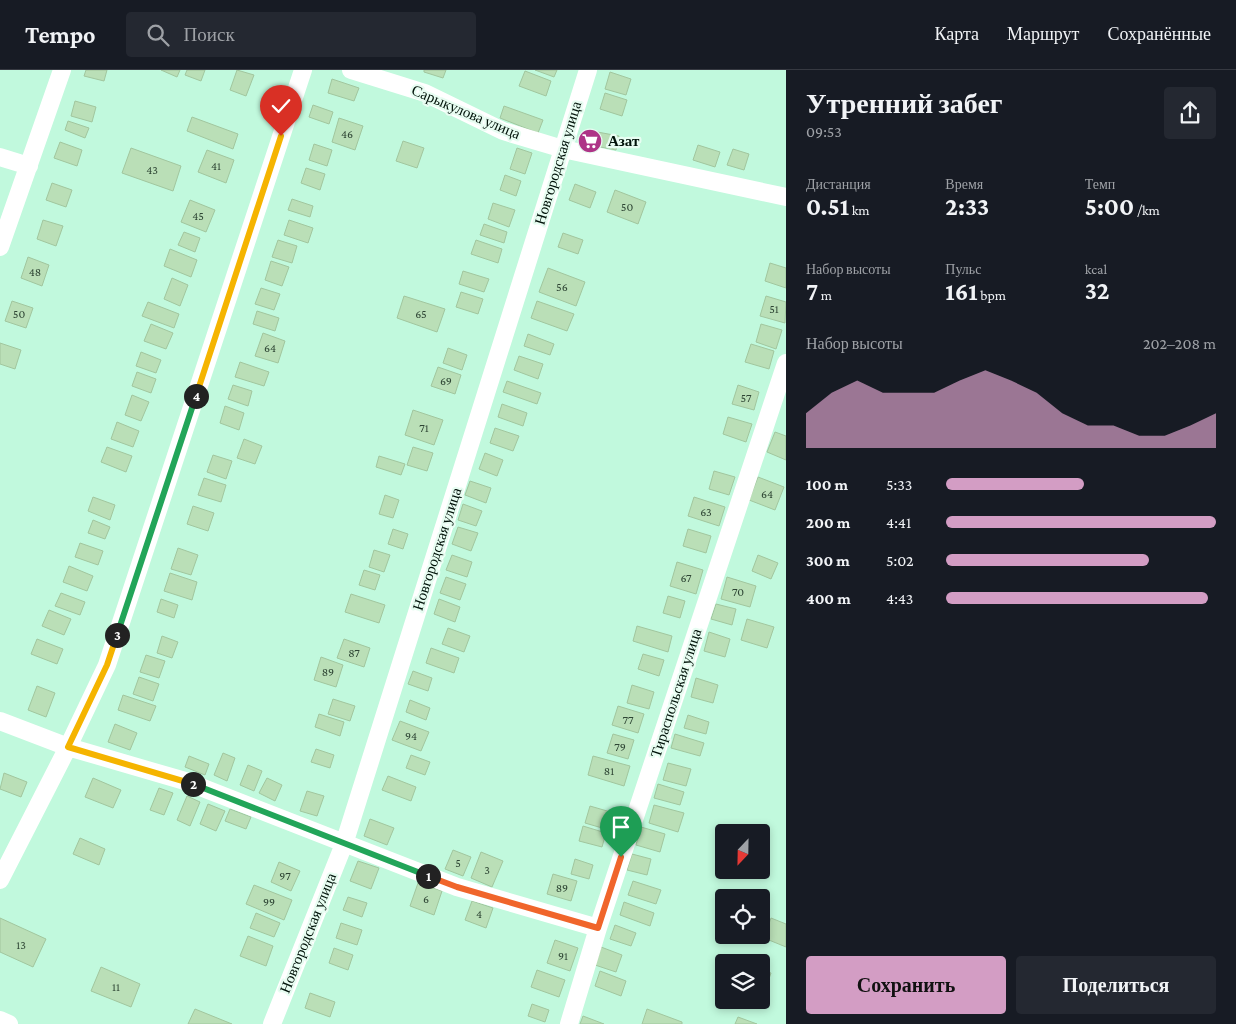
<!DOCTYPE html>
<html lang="ru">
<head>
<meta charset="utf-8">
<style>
  :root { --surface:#171b24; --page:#242831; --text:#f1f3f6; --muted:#9ea1a6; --line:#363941; --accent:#d39dc4 }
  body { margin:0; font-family:"Crimson Pro",serif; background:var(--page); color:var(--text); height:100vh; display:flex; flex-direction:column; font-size:19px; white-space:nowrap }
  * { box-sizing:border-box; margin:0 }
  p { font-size:16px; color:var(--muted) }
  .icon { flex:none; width:28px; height:28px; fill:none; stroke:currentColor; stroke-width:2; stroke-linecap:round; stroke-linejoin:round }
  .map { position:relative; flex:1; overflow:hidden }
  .side { display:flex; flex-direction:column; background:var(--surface); width:450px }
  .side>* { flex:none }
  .needle { width:32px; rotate:202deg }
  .buttons { position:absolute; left:715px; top:754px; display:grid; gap:10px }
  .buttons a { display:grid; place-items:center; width:55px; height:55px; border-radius:5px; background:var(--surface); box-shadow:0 2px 8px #0003; font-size:25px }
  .pin { position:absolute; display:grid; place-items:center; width:42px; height:42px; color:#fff; margin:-51px -21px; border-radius:50% 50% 50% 0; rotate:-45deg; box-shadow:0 0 5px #0007 }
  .pin .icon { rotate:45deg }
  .km { position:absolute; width:25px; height:25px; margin:-12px; border-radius:50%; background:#222; color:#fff; font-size:14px; line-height:25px; text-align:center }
  .round { display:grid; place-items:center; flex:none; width:52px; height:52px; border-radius:5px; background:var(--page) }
  .headline { display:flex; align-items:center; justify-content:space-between; height:85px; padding:0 20px }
  h1 { font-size:28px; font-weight:700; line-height:38px }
  .figures { display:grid; grid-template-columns:repeat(3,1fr); gap:8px; height:85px; padding:5px 20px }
  .figures div { display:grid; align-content:center }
  .figures b { font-size:25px; font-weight:700 }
  .figures small { font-size:14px; font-weight:400 }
  .figures p { font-size:14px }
  .chart { height:140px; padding:10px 20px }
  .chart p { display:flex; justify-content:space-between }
  .chart svg { width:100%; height:90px; margin-top:5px; fill:var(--accent); opacity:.7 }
  .action { display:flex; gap:10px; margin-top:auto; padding:10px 20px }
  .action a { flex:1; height:58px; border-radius:5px; background:var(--accent); color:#111; font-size:20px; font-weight:700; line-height:58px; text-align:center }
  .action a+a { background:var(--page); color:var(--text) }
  ul { padding:0 20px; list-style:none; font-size:16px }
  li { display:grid; grid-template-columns:80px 60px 1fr; align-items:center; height:38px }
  li i { height:12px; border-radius:6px; background:var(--accent) }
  header { display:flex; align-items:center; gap:30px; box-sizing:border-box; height:70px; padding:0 25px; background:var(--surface); border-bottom:1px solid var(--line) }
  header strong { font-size:24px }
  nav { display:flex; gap:28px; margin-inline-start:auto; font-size:18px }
  .search { width:350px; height:45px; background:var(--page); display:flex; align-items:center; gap:12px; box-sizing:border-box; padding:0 18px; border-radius:5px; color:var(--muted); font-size:19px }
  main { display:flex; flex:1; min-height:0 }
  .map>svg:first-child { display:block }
  .building { fill:#badfb7; stroke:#a1c69e }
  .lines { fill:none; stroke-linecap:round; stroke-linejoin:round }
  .street { stroke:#fff; stroke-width:18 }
  .split-1-casing { stroke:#fff; stroke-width:10 }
  .split-2-casing { stroke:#fff; stroke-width:10 }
  .split-3-casing { stroke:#fff; stroke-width:10 }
  .split-4-casing { stroke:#fff; stroke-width:10 }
  .split-5-casing { stroke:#fff; stroke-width:10 }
  .split-1 { stroke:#f0652b; stroke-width:6 }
  .split-2 { stroke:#22a559; stroke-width:6 }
  .split-3 { stroke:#f5b400; stroke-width:6 }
  .split-4 { stroke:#22a559; stroke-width:6 }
  .split-5 { stroke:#f5b400; stroke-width:6 }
  .labels { text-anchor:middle; stroke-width:4.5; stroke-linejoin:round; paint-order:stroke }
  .number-label { font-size:12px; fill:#2e4534 }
  .street-label { font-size:15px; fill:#001209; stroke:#e8fdf2 }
  .poi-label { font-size:15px; font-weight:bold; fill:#001209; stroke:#e8fdf2; text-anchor:start }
</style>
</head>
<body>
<header>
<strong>Tempo</strong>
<div class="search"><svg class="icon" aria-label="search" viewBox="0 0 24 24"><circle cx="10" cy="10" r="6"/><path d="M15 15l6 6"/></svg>Поиск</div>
<nav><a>Карта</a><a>Маршрут</a><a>Сохранённые</a></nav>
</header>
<main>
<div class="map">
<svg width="786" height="954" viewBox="0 0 786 954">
  <rect width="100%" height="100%" fill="#c1f9dd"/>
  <path class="building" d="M86 0H107L104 11 84 6Z
    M161 0H180L177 7Z
    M187 0H205L201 11 185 5Z
    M237 0 254 5 246 26 230 20Z
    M424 0H446L443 8 424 2Z
    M535 0H557L554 7Z
    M525 1 551 11 546 26 519 16Z
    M610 2 631 9 626 25 605 19Z
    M332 9 359 18 354 31 328 23Z
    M605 23 627 30 622 46 600 39Z
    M75 31 96 37 92 52 71 46Z
    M313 35 333 42 329 54 309 47Z
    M504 36 543 50 538 63 500 48Z
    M192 47 238 64 233 79 187 61Z
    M339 48 363 56 355 80 332 72Z
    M68 51 89 58 85 68 65 60Z
    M592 61 619 66 616 80 590 75Z
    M403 71 424 78 417 98 396 91Z
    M60 72 82 80 77 96 54 88Z
    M314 74 332 80 327 96 309 90Z
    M698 75 720 82 715 97 693 90Z
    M131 78 181 96 173 121 122 103Z
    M517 78 532 83 525 104 510 99Z
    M733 79 749 84 744 100 727 95Z
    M207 80 234 90 226 113 198 102Z
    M306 98 325 104 320 120 301 113Z
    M505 105 521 111 516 126 500 120Z
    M52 113 72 120 66 137 46 130Z
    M575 114 596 122 590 138 569 130Z
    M615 120 646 132 638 154 607 142Z
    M292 129 313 136 310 147 288 140Z
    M190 130 215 140 206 162 181 152Z
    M493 133 515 140 509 157 488 149Z
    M43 150 63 156 56 176 37 169Z
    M289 150 313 158 308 173 284 165Z
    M484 154 507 162 504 173 480 165Z
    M184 162 200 168 195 182 178 175Z
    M563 163 583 170 578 184 558 177Z
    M278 170 297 176 292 193 272 187Z
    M476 170 502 179 498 193 471 184Z
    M170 179 197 190 191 207 164 196Z
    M28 187 49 195 42 216 21 208Z
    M271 191 289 197 282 216 265 210Z
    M770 193 786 198V218L765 211Z
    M548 198 585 212 576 236 539 222Z
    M463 201 489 209 484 222 459 214Z
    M172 208 188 215 180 236 164 229Z
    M261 218 280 224 274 240 255 234Z
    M461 222 483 229 478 244 456 237Z
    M404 226 445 239 437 262 397 248Z
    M766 226 786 232 785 253 760 246Z
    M12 231 33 238 26 258 5 251Z
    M537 231 574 244 567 261 531 248Z
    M148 232 179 244 174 258 142 246Z
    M257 241 279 248 275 261 253 254Z
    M151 254 173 263 166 279 144 271Z
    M761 254 782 260 776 279 756 272Z
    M263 263 285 271 278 293 255 286Z
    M528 264 554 274 550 285 524 276Z
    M0 273 21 280 15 299 0 294Z
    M751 274 774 281 769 299 745 292Z
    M448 278 467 285 462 300 443 293Z
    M141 282 161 290 156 303 136 296Z
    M519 286 543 294 538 309 514 300Z
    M240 292 269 302 264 316 235 307Z
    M438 297 461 305 455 324 431 316Z
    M137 302 156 309 151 323 132 316Z
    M507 311 541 323 537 334 503 322Z
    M233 315 252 321 248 336 228 329Z
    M738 315 759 322 754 340 732 334Z
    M132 325 149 332 141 351 125 345Z
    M502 334 527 343 523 356 498 347Z
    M225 336 244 343 239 360 220 353Z
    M413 340 443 350 434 375 405 365Z
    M728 347 752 354 746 372 723 364Z
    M117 352 139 361 133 377 111 369Z
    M495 358 519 366 513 381 490 373Z
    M775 362 786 366V390L767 382Z
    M244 369 262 376 255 394 237 388Z
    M107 377 132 386 126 402 101 392Z
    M413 377 433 383 427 401 407 395Z
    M485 383 503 390 497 406 479 399Z
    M213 385 232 391 226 409 207 402Z
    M379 386 405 394 401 405 376 397Z
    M714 401 735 407 729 425 709 419Z
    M758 407 784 417 775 440 749 430Z
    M204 408 226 415 221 432 198 425Z
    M470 411 491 418 486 433 465 425Z
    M385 425 399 430 393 448 379 444Z
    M93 427 115 435 110 450 88 441Z
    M694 427 725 437 719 456 688 446Z
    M463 434 482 441 476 456 458 450Z
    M193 436 214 443 208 461 187 454Z
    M93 450 110 457 105 469 88 463Z
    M458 457 478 463 471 481 452 474Z
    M393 459 408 464 403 479 388 474Z
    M688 459 711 466 706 483 683 476Z
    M80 473 103 481 98 495 75 487Z
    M178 478 198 485 191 505 171 499Z
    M374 480 390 485 384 502 369 497Z
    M452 485 472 492 467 507 446 500Z
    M758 485 778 493 771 509 752 501Z
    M677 492 703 500 696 524 670 516Z
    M69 496 93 506 87 521 63 512Z
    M364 500 380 505 375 520 359 515Z
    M170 503 197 512 192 530 164 521Z
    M446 507 466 514 460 530 440 523Z
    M727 507 756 516 750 537 721 529Z
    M61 523 85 532 80 545 55 536Z
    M351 524 385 535 379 553 345 542Z
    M668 526 685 531 680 548 663 543Z
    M161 529 178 535 174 548 157 542Z
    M439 529 460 537 455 552 434 544Z
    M716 534 736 539 732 555 711 549Z
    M49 540 71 549 64 565 42 556Z
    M747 549 774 557 767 578 741 570Z
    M637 556 672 566 668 582 633 571Z
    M448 558 470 566 464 582 442 574Z
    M709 562 730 569 725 587 704 581Z
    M162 566 178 572 172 588 157 583Z
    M37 569 63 579 57 594 31 584Z
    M344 569 370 578 364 597 337 588Z
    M431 578 459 588 454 603 426 593Z
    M643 584 664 590 659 606 638 599Z
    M146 585 165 591 159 608 140 602Z
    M321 587 343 595 336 617 314 610Z
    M413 601 432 608 428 621 408 614Z
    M139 607 159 614 153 631 133 624Z
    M696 608 718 615 713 633 691 627Z
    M632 615 654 622 649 639 627 633Z
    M37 616 55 623 46 647 28 640Z
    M123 625 156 636 150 651 118 640Z
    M333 629 355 636 350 651 328 644Z
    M410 630 430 638 426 650 406 642Z
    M618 636 644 644 638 663 612 655Z
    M319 644 344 652 340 666 315 657Z
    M688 645 709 652 706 664 684 658Z
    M400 651 429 662 421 681 392 670Z
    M115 654 137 663 130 680 108 672Z
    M613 664 634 670 628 689 607 683Z
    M675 664 704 673 700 686 671 678Z
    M316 679 334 685 330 698 311 692Z
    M223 683 235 688 227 711 214 705Z
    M411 685 430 692 425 705 406 698Z
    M189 686 209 694 205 705 185 697Z
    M593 686 630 696 624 716 588 705Z
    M668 693 691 699 686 716 663 710Z
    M248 695 262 701 254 721 240 715Z
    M4 703 27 712 21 727 0 719Z
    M388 706 416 717 411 731 382 720Z
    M93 708 121 720 113 738 85 727Z
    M267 708 282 715 275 731 259 723Z
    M658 714 684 722 680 735 654 728Z
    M159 718 173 723 164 745 150 740Z
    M307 721 324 726 317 746 300 741Z
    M187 726 200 732 190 756 177 750Z
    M208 734 225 741 216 761 200 754Z
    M654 735 684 743 678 762 649 753Z
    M590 736 614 743 609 760 585 753Z
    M230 739 251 747 246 759 225 751Z
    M370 749 394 758 387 775 364 766Z
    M583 756 606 763 602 777 579 771Z
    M641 757 665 764 660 782 636 775Z
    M80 768 105 779 99 795 73 784Z
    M453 780 471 787 463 806 445 799Z
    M481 782 503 791 492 817 471 808Z
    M632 784 651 789 647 805 627 800Z
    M575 789 593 795 589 809 571 804Z
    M358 791 379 798 371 819 350 811Z
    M279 792 300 801 291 821 271 812Z
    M553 804 577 811 571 831 547 824Z
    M633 811 661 820 656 834 628 825Z
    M418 813 442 821 434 845 410 836Z
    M254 815 292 830 284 850 246 834Z
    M348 827 367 833 362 847 343 840Z
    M472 831 493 838 486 858 465 850Z
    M624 832 654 843 650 856 620 845Z
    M256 843 280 853 274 867 250 858Z
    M0 848 46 869 33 897 0 882Z
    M771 848 786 854V877L764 868Z
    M341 853 362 860 357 875 336 868Z
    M615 855 636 863 631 876 610 869Z
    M248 866 273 876 266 896 240 886Z
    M555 870 578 878 570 901 547 893Z
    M601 877 622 885 616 902 595 895Z
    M334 878 353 885 348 900 329 893Z
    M101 897 140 914 131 937 91 921Z
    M761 899 771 903 765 920 761 918Z
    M537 900 565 910 559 927 531 917Z
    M600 901 626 911 621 926 595 916Z
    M310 923 335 932 330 947 305 938Z
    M532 934 549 940 545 952 528 946Z
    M195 939 232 954H188Z
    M647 939 682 952V954H642Z
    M583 946 604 954H580Z
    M738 947 757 954H735Z"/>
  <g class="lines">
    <path class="street" d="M351 0 425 23 503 61 563 79 786 127
      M0 87 29 96
      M0 177 62 0
      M0 651 68 677 185 711 457 817 598 858
      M0 810 68 677 107 595 303 0
      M0 950 9 954
      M272 954 344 774 588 0
      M569 954 598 858 786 293"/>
  </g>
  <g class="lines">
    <g class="split-1-casing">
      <path id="split-1" d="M428 806 457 817 598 858 621 787"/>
    </g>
    <g class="split-2-casing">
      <path id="split-2" d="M193 714 428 806"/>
    </g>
    <g class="split-3-casing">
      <path id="split-3" d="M117 565 107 595 68 677 193 714"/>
    </g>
    <g class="split-4-casing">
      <path id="split-4" d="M117 565 196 326"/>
    </g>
    <g class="split-5-casing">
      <path id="split-5" d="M196 326 281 66"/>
    </g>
    <use href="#split-1" class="split-1"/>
    <use href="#split-2" class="split-2"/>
    <use href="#split-3" class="split-3"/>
    <use href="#split-4" class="split-4"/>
    <use href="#split-5" class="split-5"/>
  </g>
  <defs>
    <g id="supermarket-disc" transform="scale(1.25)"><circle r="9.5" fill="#ae3487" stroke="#e8fdf2"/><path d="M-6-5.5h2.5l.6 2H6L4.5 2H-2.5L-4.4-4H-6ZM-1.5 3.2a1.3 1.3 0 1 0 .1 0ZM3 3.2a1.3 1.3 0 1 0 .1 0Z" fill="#fff"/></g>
  </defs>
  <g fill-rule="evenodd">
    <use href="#supermarket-disc" x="590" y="71"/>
  </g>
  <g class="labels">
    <g class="number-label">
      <text x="347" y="68">46</text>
      <text x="216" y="100">41</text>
      <text x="152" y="104">43</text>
      <text x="627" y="141">50</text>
      <text x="198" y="150">45</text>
      <text x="35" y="206">48</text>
      <text x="562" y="221">56</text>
      <text x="774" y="243">51</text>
      <text x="19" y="248">50</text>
      <text x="421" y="248">65</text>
      <text x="270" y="282">64</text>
      <text x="446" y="315">69</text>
      <text x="746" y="332">57</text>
      <text x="424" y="362">71</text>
      <text x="767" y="428">64</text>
      <text x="706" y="446">63</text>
      <text x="686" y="512">67</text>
      <text x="738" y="526">70</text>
      <text x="354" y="587">87</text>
      <text x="328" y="606">89</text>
      <text x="628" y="654">77</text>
      <text x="411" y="670">94</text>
      <text x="620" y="681">79</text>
      <text x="609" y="705">81</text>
      <text x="458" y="797">5</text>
      <text x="487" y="804">3</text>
      <text x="285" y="810">97</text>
      <text x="562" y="822">89</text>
      <text x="426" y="833">6</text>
      <text x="269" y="836">99</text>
      <text x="479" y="848">4</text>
      <text x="21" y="879">13</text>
      <text x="563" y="890">91</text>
      <text x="116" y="921">11</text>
    </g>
    <g class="street-label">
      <text transform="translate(466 42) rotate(23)" y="5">Сарыкулова улица</text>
      <text transform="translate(558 93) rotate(-73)" y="5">Новгородская улица</text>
      <text transform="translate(437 479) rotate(-72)" y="5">Новгородская улица</text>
      <text transform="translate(676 623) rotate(-72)" y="5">Тираспольская улица</text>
      <text transform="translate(308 863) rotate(-68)" y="5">Новгородская улица</text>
    </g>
    <g class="poi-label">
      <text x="608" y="76">Азат</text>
    </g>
  </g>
</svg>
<div class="buttons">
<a><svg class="needle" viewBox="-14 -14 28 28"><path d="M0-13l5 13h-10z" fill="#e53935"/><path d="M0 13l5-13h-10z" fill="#9ea1a6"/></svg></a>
<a><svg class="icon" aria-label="locate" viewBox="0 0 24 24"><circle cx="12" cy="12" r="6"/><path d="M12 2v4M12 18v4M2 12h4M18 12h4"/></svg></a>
<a><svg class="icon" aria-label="layers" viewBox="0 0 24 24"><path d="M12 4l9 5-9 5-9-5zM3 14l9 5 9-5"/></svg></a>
</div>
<div class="pin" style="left:621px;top:787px;background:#1e9e55"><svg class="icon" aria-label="arrive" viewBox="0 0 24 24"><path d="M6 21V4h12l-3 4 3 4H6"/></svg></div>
<div class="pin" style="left:281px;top:66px;background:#d93025"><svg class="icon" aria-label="check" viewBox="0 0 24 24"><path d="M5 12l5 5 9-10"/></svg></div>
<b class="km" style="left:428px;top:806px">1</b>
<b class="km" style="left:193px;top:714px">2</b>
<b class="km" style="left:117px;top:565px">3</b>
<b class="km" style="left:196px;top:326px">4</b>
</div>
<section class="side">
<div class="headline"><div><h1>Утренний забег</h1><p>09:53</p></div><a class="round"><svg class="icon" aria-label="share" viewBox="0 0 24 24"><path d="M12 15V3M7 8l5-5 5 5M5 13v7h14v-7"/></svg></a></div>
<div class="figures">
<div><p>Дистанция</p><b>0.51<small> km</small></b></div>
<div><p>Время</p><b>2:33</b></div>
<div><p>Темп</p><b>5:00<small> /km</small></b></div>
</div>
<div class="figures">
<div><p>Набор высоты</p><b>7<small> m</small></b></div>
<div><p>Пульс</p><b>161<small> bpm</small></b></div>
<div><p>kcal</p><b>32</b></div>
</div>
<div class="chart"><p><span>Набор высоты</span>202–208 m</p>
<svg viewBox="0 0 160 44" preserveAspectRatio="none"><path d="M0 44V27L10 17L20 11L30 17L40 17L50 17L60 11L70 6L80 11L90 17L100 27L110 33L120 33L130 38L140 38L150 33L160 27V44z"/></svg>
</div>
<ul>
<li><b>100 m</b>5:33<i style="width:51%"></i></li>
<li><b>200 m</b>4:41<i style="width:100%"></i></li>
<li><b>300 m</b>5:02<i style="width:75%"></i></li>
<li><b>400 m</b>4:43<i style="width:97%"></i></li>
</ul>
<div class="action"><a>Сохранить</a><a>Поделиться</a></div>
</section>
</main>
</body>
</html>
